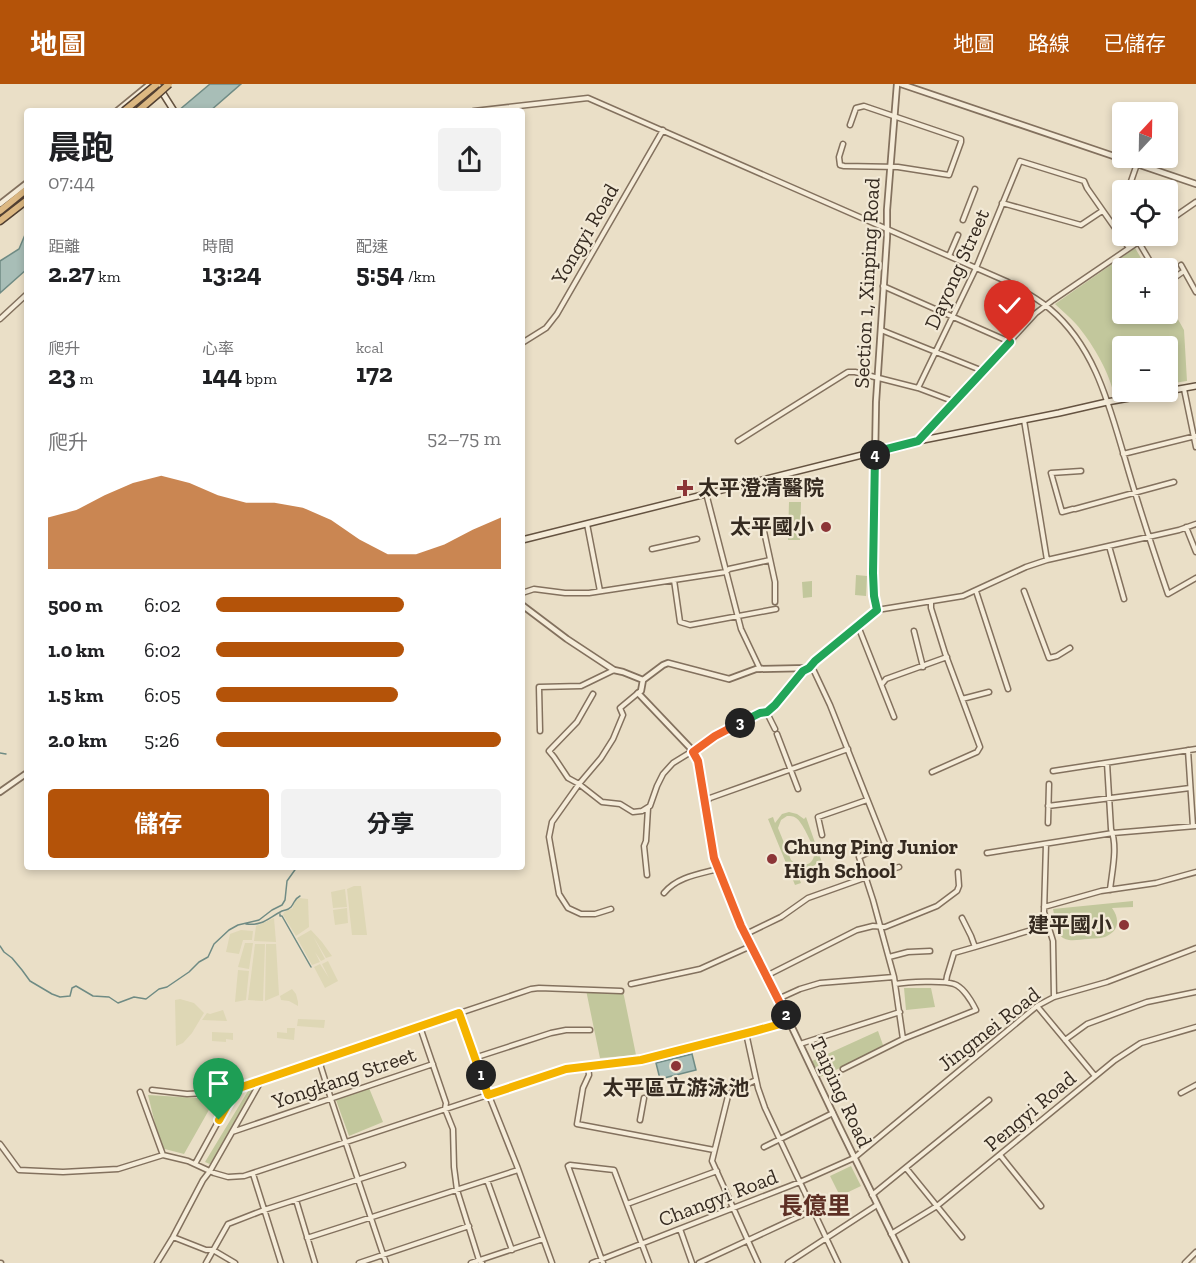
<!DOCTYPE html>
<html lang="zh-TW">
<head>
<meta charset="utf-8">
<style>
  :root { --surface:#fff; --page:#f2f2f2; --text:#202124; --muted:#757577; --accent:#b45309 }
  body { margin:0; font-family:"Zilla Slab","Noto Sans TC",serif; background:var(--page); color:var(--text); height:100vh; display:flex; flex-direction:column; font-size:22px; white-space:nowrap }
  * { box-sizing:border-box; margin:0 }
  p { font-size:20px; color:var(--muted) }
  .icon { flex:none; width:33px; height:33px; fill:none; stroke:currentColor; stroke-width:2; stroke-linecap:round; stroke-linejoin:round }
  .map { position:relative; flex:1; overflow:hidden }
  .sheet { position:absolute; left:24px; top:24px; width:501px; height:762px; display:flex; flex-direction:column; background:var(--surface); border-radius:6px; box-shadow:0 3px 9px #0003 }
  .sheet>* { flex:none }
  .needle { width:39px; rotate:22deg }
  .controls { position:absolute; left:1112px; top:18px; display:grid; gap:12px }
  .controls a { display:grid; place-items:center; width:66px; height:66px; border-radius:6px; background:var(--surface); box-shadow:0 3px 9px #0003; font-size:30px }
  .pin { position:absolute; display:grid; place-items:center; width:51px; height:51px; color:#fff; margin:-62px -26px; border-radius:50% 50% 50% 0; rotate:-45deg; box-shadow:0 0 6px #0007 }
  .pin .icon { rotate:45deg }
  .km { position:absolute; width:30px; height:30px; margin:-15px; border-radius:50%; background:#222; color:#fff; font-size:16px; line-height:30px; text-align:center }
  .round { display:grid; place-items:center; flex:none; width:63px; height:63px; border-radius:6px; background:var(--page) }
  .overview { display:flex; align-items:center; justify-content:space-between; height:102px; padding:0 24px }
  h1 { font-size:33px; font-weight:700; line-height:45px }
  .metrics { display:grid; grid-template-columns:repeat(3,1fr); gap:9px; height:102px; padding:6px 24px }
  .metrics div { display:grid; align-content:center }
  .metrics b { font-size:26px; font-weight:700 }
  .metrics small { font-size:16px; font-weight:400 }
  .metrics p { font-size:16px }
  .chart { height:168px; padding:12px 24px }
  .chart p { display:flex; justify-content:space-between }
  .chart svg { width:100%; height:108px; margin-top:6px; fill:var(--accent); opacity:.7 }
  .action { display:flex; gap:12px; margin-top:auto; padding:12px 24px }
  .action a { flex:1; height:69px; border-radius:6px; background:var(--accent); color:#fff; font-size:24px; font-weight:700; line-height:69px; text-align:center }
  .action a+a { background:var(--page); color:var(--text) }
  ul { padding:0 24px; list-style:none; font-size:20px }
  li { display:grid; grid-template-columns:96px 72px 1fr; align-items:center; height:45px }
  li i { height:15px; border-radius:8px; background:var(--accent) }
  header { display:flex; align-items:center; gap:36px; box-sizing:border-box; height:84px; padding:0 30px; background:var(--accent); color:#fff }
  header strong { font-size:28px }
  nav { display:flex; gap:33px; margin-inline-start:auto; font-size:21px }
  .map>svg:first-child { display:block }
  .farmland { fill:#ded7b5 }
  .green { fill:#c2c79c; fill-rule:evenodd }
  .water { fill:#a8beb7; stroke:#6f8b84; stroke-width:1.5 }
  .lines { fill:none; stroke-linecap:round; stroke-linejoin:round }
  .stream { stroke:#6f8b84; stroke-width:1.5 }
  .minor-casing { stroke:#83715e; stroke-width:7 }
  .tertiary-casing { stroke:#83715e; stroke-width:8 }
  .secondary-casing { stroke:#655341; stroke-width:8 }
  .trunk-casing { stroke:#524032; stroke-width:9 }
  .minor { stroke:#f5ecd9; stroke-width:4 }
  .tertiary { stroke:#f5ecd9; stroke-width:4.5 }
  .secondary { stroke:#f5ecd9; stroke-width:5 }
  .trunk { stroke:#dcb882; stroke-width:6 }
  .trunk-bridge-casing { stroke:#524032; stroke-width:9; stroke-linecap:butt }
  .trunk-bridge { stroke:#dcb882; stroke-width:6 }
  .split-1-casing { stroke:#fff; stroke-width:12 }
  .split-2-casing { stroke:#fff; stroke-width:12 }
  .split-3-casing { stroke:#fff; stroke-width:12 }
  .split-4-casing { stroke:#fff; stroke-width:12 }
  .split-5-casing { stroke:#fff; stroke-width:12 }
  .split-1 { stroke:#f5b400; stroke-width:8 }
  .split-2 { stroke:#f5b400; stroke-width:8 }
  .split-3 { stroke:#f0652b; stroke-width:8 }
  .split-4 { stroke:#22a559; stroke-width:8 }
  .split-5 { stroke:#22a559; stroke-width:8 }
  .poi-dot { fill:#8c3537; stroke:#f2e9d6; stroke-width:2 }
  .labels { text-anchor:middle; stroke-width:4.5; stroke-linejoin:round; paint-order:stroke }
  .street-label { font-size:21px; fill:#352a20; stroke:#f2e9d6 }
  .poi-label { font-size:21px; font-weight:bold; fill:#352a20; stroke:#f2e9d6; text-anchor:start }
  .quarter-label { font-size:24px; font-weight:bold; fill:#5d2f24; stroke:#f2e9d6 }
</style>
</head>
<body>
<header>
<strong>地圖</strong>
<nav><a>地圖</a><a>路線</a><a>已儲存</a></nav>
</header>
<div class="map">
<svg width="1196" height="1179" viewBox="0 0 1196 1179">
  <rect width="100%" height="100%" fill="#eadfc7"/>
  <path class="farmland" d="M354 802H361L367 851H352L347 805Z
    M345 805 347 823 333 824 331 808Z
    M299 814 308 815 309 843 296 852 283 831 284 828 293 824V819Z
    M347 824 348 839 335 841 333 826Z
    M274 834 276 858 254 857 256 842Z
    M241 846 253 847 252 856H243L239 870 226 868 230 850Z
    M311 846 322 858 332 872 326 874 313 852 325 875 321 877 315 868 320 878 312 881 297 854Z
    M245 859H253L249 885 238 883Z
    M255 860H265L263 917 248 916Z
    M266 860H276L279 911 265 917Z
    M328 877 338 897 325 904 314 883 320 880 329 894 322 880Z
    M238 886 249 887 246 916 235 918Z
    M292 905 296 910 298 918V922L289 917 281 916 280 912Z
    M180 915 194 919 204 929 192 949 183 959 176 962 175 916Z
    M223 926 227 937 202 936 207 929 210 930Z
    M298 935 325 936 324 944 297 942Z
    M287 944H295L294 956 277 954V948L287 949Z
    M212 948 233 949V956L226 955V958L212 957Z"/>
  <path class="green" d="M1135 164 1147 184H1122V230H1167V216L1184 246 1187 297 1167 300V262H1122V306L1113 307C1108 286 1091 257 1076 240 1070 233 1062 227 1055 220Z
    M789 418H801L800 456H788Z
    M856 491 867 492 866 512 855 511Z
    M812 497V513L803 514 802 498Z
    M789 728 797 730 804 735 806 733 825 787 822 788 818 777C812 786 805 788 796 786L801 799 795 801 768 735 773 733 775 739 782 730ZM787 732C791 732 793 732 796 734 801 736 813 761 814 767 816 782 800 785 791 776L778 744 781 736Z
    M1133 817V823L1112 824C1119 833 1120 846 1107 852 1102 855 1094 854 1088 855 1082 855 1075 857 1069 856 1055 853 1053 840 1059 830H1054L1053 825Z
    M931 904 935 923 906 926 904 904Z
    M586 906 623 907 636 971 600 974Z
    M878 947 883 961 858 976 820 993 812 977Z
    M258 1000 212 1081 205 1078 251 1002Z
    M369 1004 383 1038 349 1052 336 1016Z
    M148 1011 197 1014 209 1011 214 1017 184 1070 161 1064Z
    M851 1082 861 1102 840 1112 830 1092Z"/>
  <path class="water" d="M210 0H241L210 27H178Z
    M27 146V185L0 209V177L19 165Z
    M692 970 696 986 660 995 656 979Z"/>
  <g class="lines">
    <path class="stream" d="M0 669 6 670
      M280 830V832H282L311 883
      M246 840C263 842 268 834 282 827 286 825 287 827 291 823 295 818 294 815 300 812
      M0 862 4 868 12 874 22 886 30 897 52 910 60 913 70 912 72 904 76 902 93 912 109 913 118 919 134 913 146 915 159 905 167 903 189 888 199 878 208 873 214 860 229 846 238 841 259 836 272 826 282 821 285 816 287 797 297 783"/>
    <g class="minor-casing">
      <path id="minor" d="M474 27 588 14 1008 198C1022 206 1037 214 1050 225 1095 263 1109 321 1125 375 1138 420 1153 466 1168 510L1196 494
        M843 60 839 73 840 81 844 82 898 83 949 91 961 58V55L864 22 856 24 850 41
        M1128 106 1137 80
        M1002 119 1081 141 1102 127
        M963 136 975 105
        M1167 138 1196 118
        M1138 157 1154 184
        M949 172 958 151
        M1181 181 1196 208
        M1167 199 1184 187
        M883 202 1010 258
        M1167 207 1172 215
        M0 235 27 210
        M881 246 983 287
        M522 259 546 244 557 230 663 46
        M918 304 976 184 1020 77 1084 97 1087 104 1129 164
        M1184 305 1196 363
        M1024 336 1047 476
        M919 356 1036 229 1053 216 1147 152
        M738 357 848 288H855L918 304 955 318
        M1123 370 1196 352
        M706 409 741 545 760 585
        M1073 425 1062 428 1051 389 1081 387
        M1075 425 1174 398
        M587 440 600 507
        M744 443 762 438 775 498V518
        M1186 443 1196 468
        M1109 462 1124 515
        M652 465 697 455
        M674 496 680 538 690 541 776 525
        M976 507 1008 605
        M1024 507 1049 574 1057 572 1070 564
        M522 509 534 505 565 509H589L726 488 729 485 770 476
        M931 518V524L945 569 980 663 977 668 932 688
        M877 526 963 512 1026 483 1047 476 1179 446 1196 440
        M858 542 894 633
        M914 547 923 583
        M882 600 886 595 947 573
        M593 610 577 638 549 667 554 673 568 694 579 700 602 718 620 720 633 728 642 727 650 722 657 702 663 690 673 679 730 644 760 629H767L775 621 803 587 809 584 814 587 830 621 885 760 859 773 873 816 894 893 903 955
        M962 615 989 608
        M767 629 775 645
        M540 647 539 603 581 602 614 586
        M777 650 798 705
        M1188 666 1193 742
        M1107 679 1111 745C1118 763 1112 787 1110 806
        M1053 687 1196 665
        M705 719 710 714 848 665
        M1048 722 1190 704
        M1048 739 1049 700
        M822 751 818 733 867 716
        M1046 760 1044 828 1053 857 1054 913
        M987 769 1113 749 1196 742
        M647 791 644 762 646 757 648 724
        M664 809C677 793 699 790 718 785
        M1044 823 1101 807 1156 799 1196 788
        M611 825 595 830H581L568 824 559 810 549 753 552 738 579 700 601 674 613 655 623 631 620 624 638 609
        M746 850 781 833 808 814 881 788 899 783
        M975 863 1048 841
        M889 873 908 868 930 867
        M766 892 857 846 873 842 885 843 937 822 957 807 959 802 958 788
        M946 898 947 892 954 869 975 863 971 852 962 834
        M631 900 700 885 751 862
        M778 915 800 905 820 899 894 893
        M1037 922 1095 992
        M459 929 474 974 517 1082 552 1179
        M420 943 446 1019 445 1025 453 1045 454 1083 457 1106 479 1176 482 1179
        M746 949 758 1004 765 1024 838 1179
        M1065 956 1087 940 1147 918 1196 908
        M800 960 900 928
        M474 974 551 949 566 946H590
        M320 976 321 983 331 1015 386 1179
        M588 981 589 991 583 1004 577 1040 714 1066
        M843 985 903 955 976 926C972 918 963 903 954 900 944 896 907 898 895 900
        M756 996 733 1007 728 1012 712 1077 758 1179
        M152 1006 187 1010 225 1008 531 905 539 904 621 907
        M140 1008 163 1071
        M1181 1009 1196 1001
        M640 1036 644 1014
        M232 1048 433 980
        M0 1060 19 1086 63 1088 118 1085 163 1071 188 1077 214 1089 228 1093 244 1092 566 985 641 976 755 947 784 939 788 935
        M764 1063 833 1029
        M1000 1071 1041 1122
        M195 1080 236 1005
        M906 1084 962 1153
        M253 1090 281 1179
        M487 1096 512 1166
        M872 1111 989 1016
        M296 1116 315 1179
        M627 1120 717 1087
        M680 1145 692 1179
        M891 1150 937 1122 1115 976 1141 959 1196 943
        M173 1153 206 1166H213L235 1179
        M307 1154 518 1086
        M0 1179H1
        M157 1179 173 1153 203 1096 210 1087 261 997
        M206 1179 228 1140 264 1126 403 1081
        M359 1179 469 1142
        M471 1179 543 1155
        M592 1179 800 1098 854 1074 1037 922 1054 913 1107 898 1196 864
        M603 1179 568 1082 570 1081 614 1086 649 1179
        M699 1179 813 1126
        M788 1179 877 1121
        M1185 1179 1196 1168"/>
    </g>
    <g class="tertiary-casing">
      <path id="tertiary" d="M901 0 1196 100
        M117 27 150 0
        M0 120 27 99
        M522 521 567 555 614 586 623 588 643 596
        M643 596 663 581 668 579 729 595 756 585 809 584 817 576 877 526 874 512 873 488 876 318 887 153V126L897 0
        M643 596 641 607 638 609 696 670 702 702 712 766 727 809 741 842 788 935 838 1040 906 1179
        M0 708 27 689"/>
    </g>
    <g class="secondary-casing">
      <path id="secondary" d="M157 0 174 27
        M522 456 918 357 1059 329 1107 318 1196 302"/>
    </g>
    <g class="trunk-casing">
      <path id="trunk" d="M0 127 27 105
        M0 137 27 116"/>
    </g>
    <use href="#minor" class="minor"/>
    <use href="#tertiary" class="tertiary"/>
    <use href="#secondary" class="secondary"/>
    <use href="#trunk" class="trunk"/>
    <g class="trunk-bridge-casing">
      <path id="trunk-bridge" d="M124 27 157 0
        M138 27 159 9 169 0"/>
    </g>
    <use href="#trunk-bridge" class="trunk-bridge"/>
  </g>
  <g class="lines">
    <g class="split-1-casing">
      <path id="split-1" d="M219 1036 236 1005 459 929 481 991"/>
    </g>
    <g class="split-2-casing">
      <path id="split-2" d="M481 991 488 1011 566 985 641 976 755 947 784 939 788 935 786 931"/>
    </g>
    <g class="split-3-casing">
      <path id="split-3" d="M740 639 715 652 693 668 698 677 714 774 741 842 786 931"/>
    </g>
    <g class="split-4-casing">
      <path id="split-4" d="M740 639 760 629 767 628 775 621 803 587 809 584 815 577 877 526 874 512 873 489 875 371"/>
    </g>
    <g class="split-5-casing">
      <path id="split-5" d="M875 371V368L918 357 1010 258"/>
    </g>
    <use href="#split-1" class="split-1"/>
    <use href="#split-2" class="split-2"/>
    <use href="#split-3" class="split-3"/>
    <use href="#split-4" class="split-4"/>
    <use href="#split-5" class="split-5"/>
  </g>
  <g class="poi-dot">
    <path d="M682 395h6v6h6v6h-6v6h-6v-6h-6v-6h6z"/>
    <circle cx="826" cy="443" r="6"/>
    <circle cx="772" cy="775" r="6"/>
    <circle cx="1124" cy="841" r="6"/>
    <circle cx="676" cy="982" r="6"/>
  </g>
  <g class="labels">
    <g class="street-label">
      <text transform="translate(585 150) rotate(-60)" y="7">Yongyi Road</text>
      <text transform="translate(957 185) rotate(-66)" y="7">Dayong Street</text>
      <text transform="translate(867 199) rotate(-87)" y="7">Section 1, Xinping Road</text>
      <text transform="translate(989 945) rotate(-38)" y="7">Jingmei Road</text>
      <text transform="translate(344 994) rotate(-19)" y="7">Yongkang Street</text>
      <text transform="translate(841 1008) rotate(65)" y="7">Taiping Road</text>
      <text transform="translate(1030 1027) rotate(-40)" y="7">Pengyi Road</text>
      <text transform="translate(718 1114) rotate(-21)" y="7">Changyi Road</text>
    </g>
    <g class="poi-label">
      <text x="698" y="411">太平澄清醫院</text>
      <text x="814" y="450" text-anchor="end">太平國小</text>
      <text x="784" y="770">Chung Ping Junior<tspan x="784" dy="24">High School</tspan></text>
      <text x="1112" y="848" text-anchor="end">建平國小</text>
      <text x="676" y="1011" text-anchor="middle">太平區立游泳池</text>
    </g>
    <g class="quarter-label">
      <text x="815" y="1130">長億里</text>
    </g>
  </g>
</svg>
<div class="controls">
<a><svg class="needle" viewBox="-14 -14 28 28"><path d="M0-13l5 13h-10z" fill="#e53935"/><path d="M0 13l5-13h-10z" fill="#757577"/></svg></a>
<a><svg class="icon" aria-label="locate" viewBox="0 0 24 24"><circle cx="12" cy="12" r="6"/><path d="M12 2v4M12 18v4M2 12h4M18 12h4"/></svg></a>
<a>+</a>
<a>−</a>
</div>
<div class="pin" style="left:219px;top:1036px;background:#1e9e55"><svg class="icon" aria-label="arrive" viewBox="0 0 24 24"><path d="M6 21V4h12l-3 4 3 4H6"/></svg></div>
<div class="pin" style="left:1010px;top:258px;background:#d93025"><svg class="icon" aria-label="check" viewBox="0 0 24 24"><path d="M5 12l5 5 9-10"/></svg></div>
<b class="km" style="left:481px;top:991px">1</b>
<b class="km" style="left:786px;top:931px">2</b>
<b class="km" style="left:740px;top:639px">3</b>
<b class="km" style="left:875px;top:371px">4</b>
<section class="sheet">
<div class="overview"><div><h1>晨跑</h1><p>07:44</p></div><a class="round"><svg class="icon" aria-label="share" viewBox="0 0 24 24"><path d="M12 15V3M7 8l5-5 5 5M5 13v7h14v-7"/></svg></a></div>
<div class="metrics">
<div><p>距離</p><b>2.27<small> km</small></b></div>
<div><p>時間</p><b>13:24</b></div>
<div><p>配速</p><b>5:54<small> /km</small></b></div>
</div>
<div class="metrics">
<div><p>爬升</p><b>23<small> m</small></b></div>
<div><p>心率</p><b>144<small> bpm</small></b></div>
<div><p>kcal</p><b>172</b></div>
</div>
<div class="chart"><p><span>爬升</span>52–75 m</p>
<svg viewBox="0 0 160 44" preserveAspectRatio="none"><path d="M0 44V23L10 20L20 14L30 9L40 6L50 9L60 14L70 17L80 17L90 19L100 24L110 32L120 38L130 38L140 34L150 28L160 23V44z"/></svg>
</div>
<ul>
<li><b>500 m</b>6:02<i style="width:66%"></i></li>
<li><b>1.0 km</b>6:02<i style="width:66%"></i></li>
<li><b>1.5 km</b>6:05<i style="width:64%"></i></li>
<li><b>2.0 km</b>5:26<i style="width:100%"></i></li>
</ul>
<div class="action"><a>儲存</a><a>分享</a></div>
</section>
</div>
</body>
</html>
